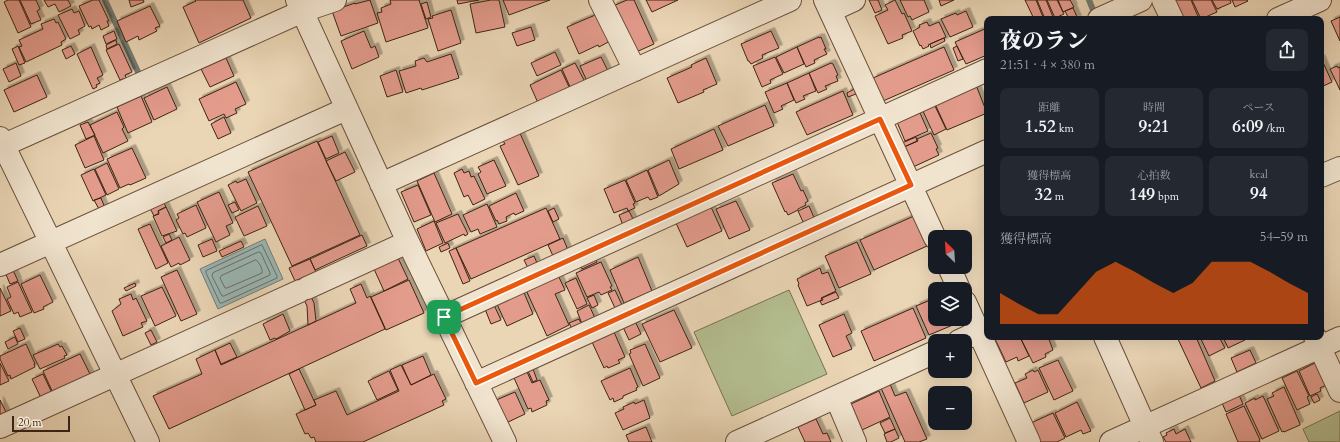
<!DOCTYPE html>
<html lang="ja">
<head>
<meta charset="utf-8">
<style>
  :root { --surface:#171b24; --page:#242831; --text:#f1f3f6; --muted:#9ea1a6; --accent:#ea580c }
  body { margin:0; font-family:Cardo,"Noto Serif JP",serif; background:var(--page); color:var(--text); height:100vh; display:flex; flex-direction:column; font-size:15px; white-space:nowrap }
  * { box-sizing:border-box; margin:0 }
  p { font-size:13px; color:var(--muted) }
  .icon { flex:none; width:22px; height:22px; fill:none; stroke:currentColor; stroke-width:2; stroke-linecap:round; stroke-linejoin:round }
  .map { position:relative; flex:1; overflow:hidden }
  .drawer { position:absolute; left:984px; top:16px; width:340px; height:324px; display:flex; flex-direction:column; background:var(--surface); border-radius:8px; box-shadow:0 4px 16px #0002 }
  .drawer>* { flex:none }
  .needle { width:26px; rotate:335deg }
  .controls { position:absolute; left:928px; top:230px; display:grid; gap:8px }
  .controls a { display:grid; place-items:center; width:44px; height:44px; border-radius:8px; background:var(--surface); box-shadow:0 4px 16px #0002; font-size:20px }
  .scale { position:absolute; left:12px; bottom:10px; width:58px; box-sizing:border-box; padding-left:4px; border:2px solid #3e2414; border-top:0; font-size:11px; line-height:14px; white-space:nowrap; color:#3e2414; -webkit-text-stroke:3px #f1e4cf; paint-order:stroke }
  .pin { position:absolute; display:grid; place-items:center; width:34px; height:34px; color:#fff; margin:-17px; border-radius:8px; box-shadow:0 2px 6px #0006 }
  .round { display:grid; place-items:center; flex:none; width:42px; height:42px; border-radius:8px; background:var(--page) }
  .headline { display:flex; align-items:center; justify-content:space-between; height:68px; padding:0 16px }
  h1 { font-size:22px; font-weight:800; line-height:30px }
  .metrics { display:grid; grid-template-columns:repeat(3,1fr); gap:6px; height:68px; padding:4px 16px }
  .metrics div { display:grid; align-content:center; border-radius:8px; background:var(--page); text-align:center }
  .metrics b { font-size:17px; font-weight:800 }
  .metrics small { font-size:11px; font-weight:400 }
  .metrics p { font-size:11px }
  .chart { height:112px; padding:8px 16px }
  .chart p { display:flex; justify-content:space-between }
  .chart svg { width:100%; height:72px; margin-top:4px; fill:var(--accent); opacity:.7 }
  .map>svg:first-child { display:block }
  .green { fill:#b4be90; stroke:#797152 }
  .water { fill:#9ab7b6; stroke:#757c75 }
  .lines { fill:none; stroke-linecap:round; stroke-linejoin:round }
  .shore { stroke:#6c6e65; stroke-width:1 }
  .stream { stroke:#757c75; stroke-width:6 }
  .building { fill:#e39b8c; stroke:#3e2414; filter:url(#shadow) }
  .minor-casing { stroke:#69503c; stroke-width:24 }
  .minor { stroke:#f1e4cf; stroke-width:22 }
  .route-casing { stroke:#fff; stroke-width:8 }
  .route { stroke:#ea580c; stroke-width:5 }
</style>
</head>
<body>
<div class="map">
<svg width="1340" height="442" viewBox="0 0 1340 442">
  <defs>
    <filter id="shadow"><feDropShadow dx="3.5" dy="-3.5" stdDeviation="0" flood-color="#0004"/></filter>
  </defs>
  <rect width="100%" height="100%" fill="#ead5b5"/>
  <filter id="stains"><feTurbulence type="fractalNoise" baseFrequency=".005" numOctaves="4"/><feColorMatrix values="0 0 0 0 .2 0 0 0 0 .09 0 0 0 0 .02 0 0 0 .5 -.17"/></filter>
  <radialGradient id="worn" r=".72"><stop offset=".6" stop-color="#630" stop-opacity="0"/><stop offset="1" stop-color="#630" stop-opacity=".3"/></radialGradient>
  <path class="green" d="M789 290 827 374 732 416 694 332Z
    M1340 411V442H1309L1303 429Z"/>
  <path class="water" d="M265 239 283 279 218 309 200 269Z"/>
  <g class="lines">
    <path class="shore" d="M262 245 277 276V278L222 303H220L206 273V271Z
      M259 252 261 253 270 273V275L224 296H222L212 276 213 273Z
      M256 260C259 262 263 269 262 273L227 288H225L220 278 221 276Z"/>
    <path class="stream" d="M105 0 138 72
      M1089 0 1096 17"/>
  </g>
  <path class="building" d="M8 0H19L31 27 18 33 4 2Z
    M20 0H36L40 9 37 11 41 20 31 24Z
    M44 0H68L71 6 59 12 55 4 48 7Z
    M93 0H99L109 21H107L109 26 101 30 99 25 92 29 91 26 89 27 79 6Z
    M129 0H143L144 2 131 7Z
    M195 0H243L251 18 199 43 183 7 196 1Z
    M370 0 378 23 341 36 332 11 355 3V4Z
    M390 0H419L428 28 386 42 377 13 382 12 381 8 391 4Z
    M457 0H479L458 4Z
    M491 0H499L505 27 476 33 470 4Z
    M503 0H550L509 15Z
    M627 0H634L654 44 634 53 613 6Z
    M646 0H678L652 12Z
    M869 0H878L882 10 875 13Z
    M895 0 902 14 904 13 912 31 902 35 903 38 888 44 875 16 888 10 885 5Z
    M900 0H924L929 12 912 20 910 16 908 17Z
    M939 0H954L941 6Z
    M1025 0H1036L1043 17 1034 19Z
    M1037 0H1046L1053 17 1045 19Z
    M1047 0H1057L1064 14 1055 18Z
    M1058 0H1070L1074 7 1063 12Z
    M1172 0H1191L1199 19H1180Z
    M1192 0H1211L1217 12 1201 19Z
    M1212 0H1230L1231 3 1217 9Z
    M1232 0H1247L1248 1 1235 7Z
    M427 2 431 17 426 19 421 4Z
    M150 6 160 26 155 28 157 31 139 40 138 36 126 42 117 21Z
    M1073 8 1078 19H1069L1065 11Z
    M72 9 74 13 79 11 85 26 78 30 80 34 70 39 58 15Z
    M451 10 461 43 438 51 428 19 433 18 432 16Z
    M966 11 973 27 950 37 941 19 956 13 957 15Z
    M600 13 612 40 599 47 598 45 579 54 567 27Z
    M1340 17V41L1331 21Z
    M54 19 56 23 58 22 66 39 61 42 62 45 26 62 19 47 22 46 19 40 43 29 41 24Z
    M927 22 929 26 939 22 946 37 928 45 929 46 923 49 921 45 920 46 913 31 920 27 919 25Z
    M531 27 535 40 517 46 512 33Z
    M987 28V55L966 64 955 42Z
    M114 31 117 39 106 44 103 36Z
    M364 31 371 48 375 46 379 57 352 69 341 41Z
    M771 31 779 48 762 55 763 58 751 64 749 61H748L741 44Z
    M819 37V38L821 37 826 49H824L827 54 814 60 815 63 806 67 797 47Z
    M944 38 945 41 931 48 930 44Z
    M116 40 117 44 107 49 106 45Z
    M119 44 132 72 125 75 126 78 120 80 106 50Z
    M18 46 25 63 19 65 12 49Z
    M71 46 75 54 66 59 62 50Z
    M957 46 963 59 958 61 953 48Z
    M91 47 103 75 97 78 100 83 96 85 97 87 93 89 77 54Z
    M797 47 804 64 784 73 776 57Z
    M944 47 954 70 883 101 873 78Z
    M555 52 561 65 537 76 531 63Z
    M451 54 459 78 422 90 421 88 406 93 399 71 416 66 415 61 424 58 427 62Z
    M601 57 608 71 587 81 580 66Z
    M775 57 783 74 770 80 771 83 762 87 753 66Z
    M226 58 234 76 210 87 201 69Z
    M706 58 717 84 703 90 704 92 678 103 667 78 692 67 691 65Z
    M1321 58 1332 82 1321 87Z
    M16 63 21 76 9 82 3 69Z
    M575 63 585 82 571 89 562 69Z
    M831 63 833 64 838 75 836 76 838 81 825 86 827 89 818 93 809 73Z
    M1337 66 1338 68 1340 67V90L1330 69Z
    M396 70 403 92 387 97 380 76Z
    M561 70 570 89 538 103 530 85Z
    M809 73 816 91 803 96 805 99 796 103 787 83Z
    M37 75 47 97 14 112 4 90Z
    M236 82 246 104 235 109 237 113 226 118 224 114 209 121 199 99Z
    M787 83 794 100 781 106 783 109 774 113 765 92Z
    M976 85 987 113 947 130 935 104Z
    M167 87 177 109 154 120 144 98Z
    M854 89 856 94 848 97 847 93Z
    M843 91 853 115 807 135 796 112Z
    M141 96 152 122 128 133 117 107Z
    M934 104 946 129 934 135 922 109Z
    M765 105 774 126 728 146 718 126Z
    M117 112 124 127 122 129 128 141 103 153 90 125Z
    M920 113 928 131 905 141 897 122Z
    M224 117 231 133 218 139 211 124Z
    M88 122 95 135 86 139 80 125Z
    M714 129 723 150 679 169 671 149Z
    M519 131 539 176 518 185 500 146 505 144 502 139Z
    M931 133 938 148 936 149 939 155 913 167 904 147 918 141 917 139Z
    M94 136 104 160 85 168 75 145Z
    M332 136 339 153 326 159 318 142Z
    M916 137 917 141 904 147 902 143Z
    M317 141 360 235 292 266 248 172Z
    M132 148 146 178 130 185 129 184 120 188 107 159Z
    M345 152 355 172 336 181 326 161Z
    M494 160 506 186 487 194 478 174 481 172 478 167Z
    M669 160 679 184 659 196 648 170Z
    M107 163 119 189 107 195 95 169Z
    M94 169 106 195 93 201 81 175Z
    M462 169 464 173 469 171 471 177 474 176 485 199 473 205 468 195 464 197 454 173Z
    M647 170 658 197 650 200 648 197 636 202 626 180Z
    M434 173 452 214 435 222 417 181Z
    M793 174 801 191 803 190 808 201 805 203 806 205 798 209V210L788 215 786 211 785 212 772 183Z
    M246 179 257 203 241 211 228 185 236 181 237 183Z
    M625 180 635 203 633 204 635 208 628 211 627 208 614 213 604 189Z
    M418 185 431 215 414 222 401 192Z
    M219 192 233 223 226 226 230 235 216 242 197 202Z
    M516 193 524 211 515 215 514 213 506 217 507 221 499 224 497 220 496 221 489 206Z
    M101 198 105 208 100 211 94 200Z
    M163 201 166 207 158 211 159 213 154 216 150 208Z
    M736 201 750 230 729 239 716 209Z
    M235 202 239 210 232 213 228 205Z
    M487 204 497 227 480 234 478 229 471 232 463 215Z
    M196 205 206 228 187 237 185 233 183 234 176 220 179 218 177 214Z
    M258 206 267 226 244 236 235 217Z
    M809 206 815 220 804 224 798 211Z
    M166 207 177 231 162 236 153 216 159 214 158 211Z
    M711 207 722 231 687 247 676 223Z
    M546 208 560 239 471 279 456 248Z
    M554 208 559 219 553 222 548 211Z
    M629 211 635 223 624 228 619 215Z
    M458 214 468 234 465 236 464 234 445 243 436 223Z
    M914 216 927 246 874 270 860 240Z
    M434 221 443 243 426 251 417 229Z
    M150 224 168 263 156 269 138 229Z
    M169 234 172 240 166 243 163 237Z
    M362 235 367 246 315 270 310 259Z
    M179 237 190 260 180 265 179 263 171 267 161 246Z
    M563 238 568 250 553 256 548 245Z
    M212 239 217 251 203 257 198 245Z
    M241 241 244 247 222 257 219 251Z
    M857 242 871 274 839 288 825 256Z
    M448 243 450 248 441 252 439 247Z
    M456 248 470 281 463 284 449 251Z
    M594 255 597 262 582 269 579 262Z
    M534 256 537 263 528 268 524 260Z
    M638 257 652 291 624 303 610 270Z
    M398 258 408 279 384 291 374 269Z
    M310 259 316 272 295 281 289 268Z
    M601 262 612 286 610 287 612 290 601 295 599 292 587 297 576 273Z
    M12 268 18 281 10 284 5 272Z
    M820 268 822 274 828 272 836 291 821 298 822 300 807 306 798 285 799 284 797 279Z
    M177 270 197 314 181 321 161 277Z
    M40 275 53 302 43 307 44 309 34 313 21 284Z
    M558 275 565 290 555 294 569 325 547 336 526 290Z
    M302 278 314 303 316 321 308 325 307 306 295 281Z
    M576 278 587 304 577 309 565 283Z
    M409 280 424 313 386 330 371 297Z
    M18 282 32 312 20 317 18 312 14 314 7 299 11 297 7 287Z
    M135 283 136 286 126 291 124 288Z
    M361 284 367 298 370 296 385 329 169 429 153 396 202 374 196 359 215 350 221 365 356 303 350 289Z
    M162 287 176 316 155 326 141 296Z
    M0 288 11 311 0 316Z
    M522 288 533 314 507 326 496 302Z
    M615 290 622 305 615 308 608 293Z
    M836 292 839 298 822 305 820 301 823 300 822 298Z
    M131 294 133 300 136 298 147 321 141 323 143 327 123 336 112 311 121 304 119 299Z
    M594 295 598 305 592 308 587 298Z
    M935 298V319H958L960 322 929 335 916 306Z
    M494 305 501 320 491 324 485 309Z
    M589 305 595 318 582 324 577 311Z
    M913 308 926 338 874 361 861 331Z
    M674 310 692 348 660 362 642 324Z
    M283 314 290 331 276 339 275 338 270 340 263 324Z
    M844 314 852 333 846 336 852 349 833 357 819 325Z
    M579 319 582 325 572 329 569 323Z
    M635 321 641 334 629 340 623 327Z
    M20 328 25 339 18 342 13 331Z
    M151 330 157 342 151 345 145 333Z
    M614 332 625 357 618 360 620 363 608 368 607 366 604 368 592 342Z
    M15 337 18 344 8 349 5 342Z
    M999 337H1020L1029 356 1018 361 1017 357 1006 362 995 339Z
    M1020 337H1048L1053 350 1045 354 1046 357 1033 363Z
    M1177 337H1196L1215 381 1201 388Z
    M1200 337H1219L1225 348 1209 356Z
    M1223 337H1243L1245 340 1228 348Z
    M230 343 237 357 221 364 215 350Z
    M26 344 35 364H34L35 367 11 379 10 375 8 376 0 359V356Z
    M58 344 60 347 62 346 67 355 64 356 65 358 40 369 33 355Z
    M645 344 660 378 643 386 629 354 631 353 630 350Z
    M1250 350 1256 363 1237 372 1231 358Z
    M80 354 91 376 53 393 43 371Z
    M423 356 431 375 411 385 402 365Z
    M1058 360 1073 391 1054 400 1039 368Z
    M1317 362 1328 384 1320 388 1321 391 1310 396 1299 371Z
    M0 363 9 381 0 385Z
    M401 365 411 385 434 374 446 399 442 401 444 405 363 442H316L314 437 311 438 308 433 305 434 296 414 316 405 314 400 336 391 347 415 399 391 390 370Z
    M630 368 638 387 636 388 637 390 623 396V398L614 402 613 398 610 400 601 381Z
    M299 369 316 405 305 410 289 374Z
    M533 369 537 380 533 382 528 371Z
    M1033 370 1034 372 1038 370 1048 392 1024 403 1015 383 1027 378 1025 374Z
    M389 371 398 390 377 400 368 381Z
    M1297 371 1309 396 1307 397 1310 404 1297 410 1282 378Z
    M527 372 532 383 540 380 549 400 546 401 547 405 532 412 531 408 528 409 514 378Z
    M43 374 52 393 41 398 32 379Z
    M890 384 895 396 906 392 927 439 919 442H905L881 388Z
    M1284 387 1300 424V425L1284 432V431L1282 432 1267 399 1274 396 1272 393Z
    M879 391 890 417 862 430 851 404Z
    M515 392 525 414 504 424 494 401Z
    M1317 394 1320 400 1314 403 1311 397Z
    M1239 395 1243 404 1226 412 1222 403Z
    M1263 396 1279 431 1262 439 1245 403 1255 398V400Z
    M0 400 7 414 0 417Z
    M644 400 650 418 623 430 615 413 624 409 623 407 634 402 635 404Z
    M1077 402 1091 431 1083 434 1081 430 1066 437 1055 413Z
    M1244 406 1260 440H1259L1260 442H1238L1226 414Z
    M1053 413 1065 438 1057 442H1040L1031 423Z
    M890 418 895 429 885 433 880 423Z
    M816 419 823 434 827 433 831 442H805L798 427Z
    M646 427 652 442H629L626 435Z
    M895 429 899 438 891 442H887L884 434Z
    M1174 429 1176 434 1185 429 1191 442H1166L1163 437 1167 435 1166 433Z"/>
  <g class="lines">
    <g class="minor-casing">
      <path id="minor" d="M297 0 408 242 505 442
        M600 0 635 70
        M825 0 935 238
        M1163 0 1172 19
        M830 11 854 0
        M1099 19 1141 0
        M1278 19 1320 0
        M0 138 148 442
        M4 145 303 11 335 0
        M1321 176 1340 168
        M381 184 790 0
        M0 265 346 109
        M949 267 959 289
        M307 288 408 242
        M965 302 1029 442
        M444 317 987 70
        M1105 337 1152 442
        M1315 337 1340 391
        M959 341 987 328
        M476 383 987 151
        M836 397 855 442
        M0 427 300 291
        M737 442 935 352
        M1111 442 1340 338"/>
    </g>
    <use href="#minor" class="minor"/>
  </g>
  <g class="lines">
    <g class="route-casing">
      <path id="route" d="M880 119 911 185 476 383 444 317Z"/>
    </g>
    <use href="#route" class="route"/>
  </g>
  <rect width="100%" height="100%" filter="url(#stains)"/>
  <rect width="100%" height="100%" fill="url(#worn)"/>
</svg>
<div class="controls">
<a><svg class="needle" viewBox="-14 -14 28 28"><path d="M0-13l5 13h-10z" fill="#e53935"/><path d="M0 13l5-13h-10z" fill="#9ea1a6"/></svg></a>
<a><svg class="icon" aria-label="layers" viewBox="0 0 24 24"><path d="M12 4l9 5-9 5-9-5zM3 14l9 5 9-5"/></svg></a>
<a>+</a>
<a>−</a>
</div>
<div class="scale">20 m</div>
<div class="pin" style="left:444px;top:317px;background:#1e9e55"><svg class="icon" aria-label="arrive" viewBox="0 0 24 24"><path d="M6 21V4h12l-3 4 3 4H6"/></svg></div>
<section class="drawer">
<div class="headline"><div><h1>夜のラン</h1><p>21:51 · 4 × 380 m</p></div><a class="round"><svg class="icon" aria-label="share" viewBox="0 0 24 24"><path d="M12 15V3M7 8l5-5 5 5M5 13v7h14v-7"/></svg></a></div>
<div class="metrics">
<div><p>距離</p><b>1.52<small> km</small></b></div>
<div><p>時間</p><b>9:21</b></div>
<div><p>ペース</p><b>6:09<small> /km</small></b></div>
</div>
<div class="metrics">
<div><p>獲得標高</p><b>32<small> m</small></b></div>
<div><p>心拍数</p><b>149<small> bpm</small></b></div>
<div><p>kcal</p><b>94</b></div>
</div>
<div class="chart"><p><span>獲得標高</span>54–59 m</p>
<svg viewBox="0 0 160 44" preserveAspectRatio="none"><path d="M0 44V25L10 32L20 38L30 38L40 25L50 12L60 6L70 12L80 19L90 25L100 19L110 6L120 6L130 6L140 12L150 19L160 25V44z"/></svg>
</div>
</section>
</div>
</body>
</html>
